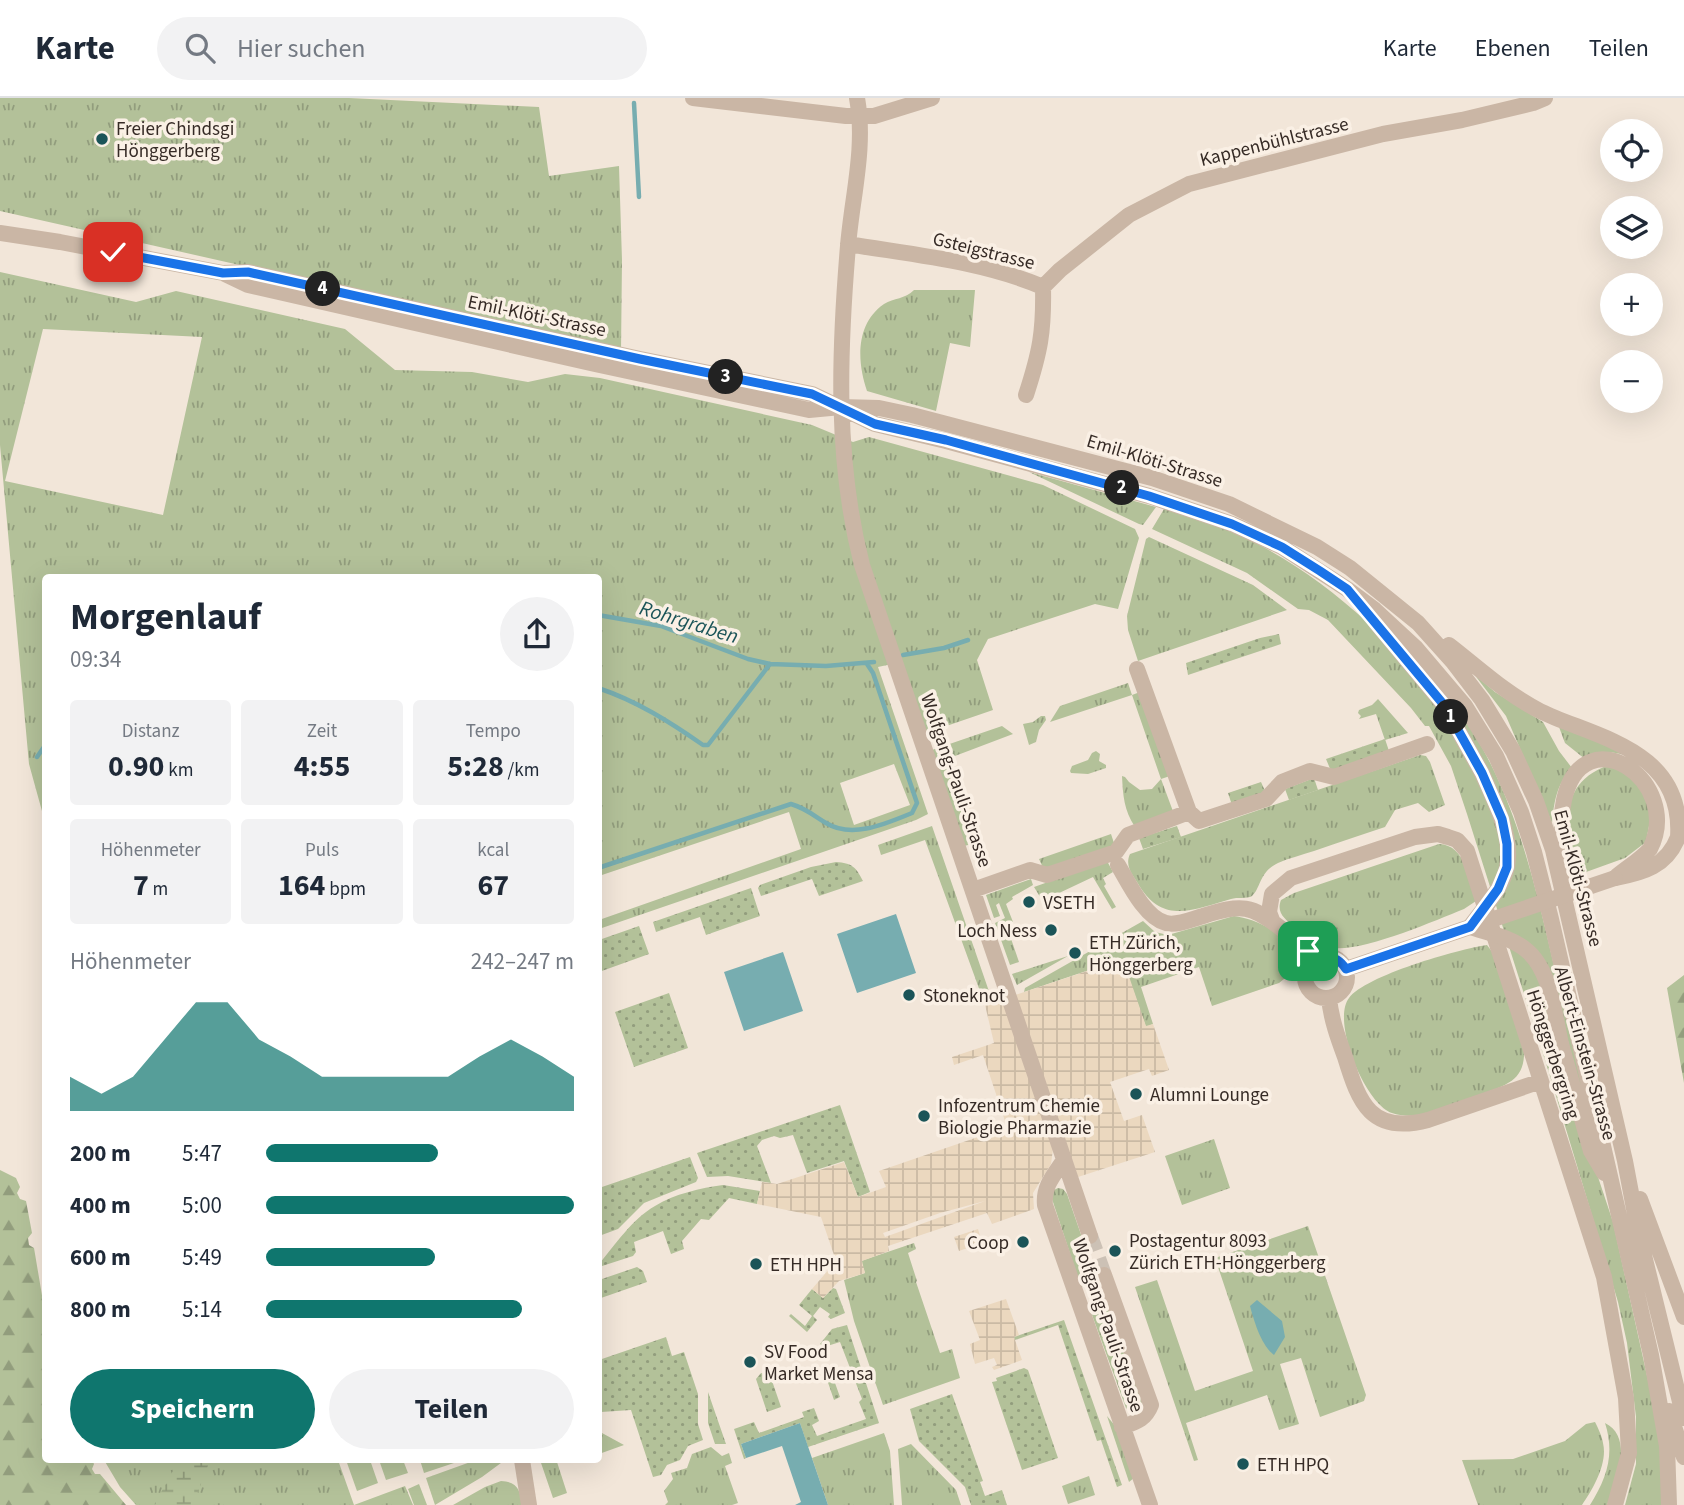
<!DOCTYPE html>
<html lang="de">
<head>
<meta charset="utf-8">
<style>
  :root { --surface:#fff; --page:#f2f2f3; --text:#1f2937; --muted:#747a83; --line:#e0e1e3; --accent:#0f766e }
  body { margin:0; font-family:"Source Sans 3",sans-serif; background:var(--page); color:var(--text); height:100vh; display:flex; flex-direction:column; font-size:26px; white-space:nowrap }
  * { box-sizing:border-box; margin:0 }
  p { font-size:23px; color:var(--muted) }
  .icon { flex:none; width:38px; height:38px; fill:none; stroke:currentColor; stroke-width:2; stroke-linecap:round; stroke-linejoin:round }
  .map { position:relative; flex:1; overflow:hidden }
  .sheet { position:absolute; left:42px; top:476px; width:560px; height:889px; display:flex; flex-direction:column; background:var(--surface); border-radius:7px; box-shadow:0 7px 28px #0002 }
  .sheet>* { flex:none }
  .buttons { position:absolute; left:1600px; top:21px; display:grid; gap:14px }
  .buttons a { display:grid; place-items:center; width:63px; height:63px; border-radius:50%; background:var(--surface); box-shadow:0 7px 28px #0002; font-size:35px }
  .pin { position:absolute; display:grid; place-items:center; width:60px; height:60px; color:#fff; margin:-30px; border-radius:14px; box-shadow:0 4px 10px #0006 }
  .km { position:absolute; width:35px; height:35px; margin:-18px; border-radius:50%; background:#222; color:#fff; font-size:19px; line-height:35px; text-align:center }
  .round { display:grid; place-items:center; flex:none; width:74px; height:74px; border-radius:37px; background:var(--page) }
  .head { display:flex; align-items:center; justify-content:space-between; height:119px; padding:0 28px }
  h1 { font-size:38px; font-weight:700; line-height:52px }
  .metrics { display:grid; grid-template-columns:repeat(3,1fr); gap:10px; height:119px; padding:7px 28px }
  .metrics div { display:grid; align-content:center; border-radius:7px; background:var(--page); text-align:center }
  .metrics b { font-size:30px; font-weight:700 }
  .metrics small { font-size:19px; font-weight:400 }
  .metrics p { font-size:19px }
  .chart { height:196px; padding:14px 28px }
  .chart p { display:flex; justify-content:space-between }
  .chart svg { width:100%; height:126px; margin-top:7px; fill:var(--accent); opacity:.7 }
  .action { display:flex; gap:14px; margin-top:auto; padding:14px 28px }
  .action a { flex:1; height:80px; border-radius:42px; background:var(--accent); color:#fff; font-size:28px; font-weight:700; line-height:80px; text-align:center }
  .action a+a { background:var(--page); color:var(--text) }
  ul { padding:0 28px; list-style:none; font-size:23px }
  li { display:grid; grid-template-columns:112px 84px 1fr; align-items:center; height:52px }
  li i { height:18px; border-radius:9px; background:var(--accent) }
  header { display:flex; align-items:center; gap:42px; box-sizing:border-box; height:98px; padding:0 35px; background:var(--surface); border-bottom:2px solid var(--line) }
  header strong { font-size:33px }
  nav { display:flex; gap:38px; margin-inline-start:auto; font-size:24px }
  .search { width:490px; height:63px; background:var(--page); display:flex; align-items:center; gap:18px; box-sizing:border-box; padding:0 24px; border-radius:38px; color:var(--muted); font-size:26px }
  .map>svg:first-child { display:block }
  .grass { fill:url(#grass-tufts); fill-rule:evenodd }
  .forest { fill:url(#forest-firs) }
  .wetland { fill:url(#wetland-marsh) }
  .garden { fill:url(#garden-dots) }
  .pitch { fill:#b3c199 }
  .plaza { fill:url(#plaza-grid); fill-rule:evenodd }
  .water { fill:#77adb0 }
  .lines { fill:none; stroke-linecap:round; stroke-linejoin:round }
  .stream { stroke:#77adb0; stroke-width:4.5 }
  .minor-tunnel { stroke:#ccc1b5; stroke-width:16; stroke-dasharray:16 8; stroke-linecap:butt }
  .minor { stroke:#cab6a5; stroke-width:16 }
  .minor-bridge { stroke:#cab6a5; stroke-width:16 }
  .route-casing { stroke:#fff; stroke-width:14 }
  .route { stroke:#1a73e8; stroke-width:9 }
  .poi-dot { fill:#1b5458; stroke:#faf0e5; stroke-width:2.5 }
  .labels { text-anchor:middle; stroke-width:7; stroke-linejoin:round; paint-order:stroke }
  .poi-label { font-size:19px; fill:#362b26; stroke:#faf0e5; text-anchor:start }
  .street-label { font-size:19px; fill:#362b26; stroke:#faf0e5 }
  .water-label { font-size:21px; font-style:italic; fill:#1b5458; stroke:#faf0e5 }
</style>
</head>
<body>
<header>
<strong>Karte</strong>
<div class="search"><svg class="icon" aria-label="search" viewBox="0 0 24 24"><circle cx="10" cy="10" r="6"/><path d="M15 15l6 6"/></svg>Hier suchen</div>
<nav><a>Karte</a><a>Ebenen</a><a>Teilen</a></nav>
</header>
<div class="map">
<svg width="1684" height="1407" viewBox="0 0 1684 1407">
  <defs>
    <pattern id="grass-tufts" width="24" height="20" patternUnits="userSpaceOnUse" patternTransform="scale(1.75)"><rect width="24" height="20" fill="#b3c199"/><path d="M3 7l-1-3M5 7V3M7 7l1-3M15 17l-1-3M17 17v-4M19 17l1-3" fill="none" stroke="#929d7d"/></pattern>
    <pattern id="forest-firs" width="22" height="20" patternUnits="userSpaceOnUse" patternTransform="scale(1.75)"><rect width="22" height="20" fill="#b3c199"/><path d="M5 1l3.5 6h-7zM16 11l3.5 6h-7z" fill="#929d7d"/></pattern>
    <pattern id="wetland-marsh" width="20" height="14" patternUnits="userSpaceOnUse" patternTransform="scale(1.75)"><rect width="20" height="14" fill="#b3c199"/><path d="M1 5h8M5 5V1M11 12h8M15 12V8" fill="none" stroke="#929d7d"/></pattern>
    <pattern id="garden-dots" width="8" height="8" patternUnits="userSpaceOnUse" patternTransform="scale(1.75)"><rect width="8" height="8" fill="#b3c199"/><path d="M2 2h.1M6 6h.1" fill="none" stroke="#929d7d" stroke-width="1.8" stroke-linecap="round"/></pattern>
    <pattern id="plaza-grid" width="8" height="8" patternUnits="userSpaceOnUse" patternTransform="scale(1.75)"><rect width="8" height="8" fill="#ebd8bf"/><path d="M0 4h8M4 0v8" fill="none" stroke="#cabaa4"/></pattern>
  </defs>
  <rect width="100%" height="100%" fill="#f2e6d9"/>
  <path class="grass" d="M0 0H349L539 9 549 78 619 68 622 162 621 253 0 113Z
    M0 174 136 204 176 193 345 231 395 272 472 274 528 284 565 276 600 280 812 327 853 344 869 339 1043 387 1135 431 1139 440 1118 511 1095 506 988 541 977 562 993 612 926 635 901 564 878 569 928 716 916 722 599 831V822L801 751 789 714 599 778 598 480H46L45 724 29 666 0 347ZM43 231 202 239 163 417 5 383ZM894 666 910 707 854 727 840 685Z
    M914 192H975L970 249 950 245 936 313 867 293C857 264 855 226 884 206 894 200 905 201 914 192Z
    M1029 374 1156 409 1143 427 1139 426Z
    M1164 411C1240 428 1309 471 1366 523 1384 539 1402 556 1421 573 1430 581 1440 588 1448 598 1512 679 1533 778 1556 876 1567 926 1580 976 1590 1026L1563 974 1613 1124 1659 1332 1663 1407H1625L1636 1366V1319L1627 1245 1618 1204 1550 978 1467 716 1451 668 1429 628H1425L1411 610 1328 522 1309 512 1298 511 1247 475 1152 431Z
    M1149 439 1253 487 1287 512 1138 563 1128 532 1127 518 1146 441Z
    M1474 576 1495 594 1543 624 1559 653 1572 670C1557 685 1554 704 1552 725L1506 618Z
    M1128 585 1132 597 1140 594 1170 678 1161 681 1174 716 1135 729C1124 712 1123 698 1122 678L1125 679 1129 684 1140 692 1152 691 1161 681 1132 597 1050 624 1060 608Z
    M1378 601 1408 635 1385 642 1376 616 1359 621 1361 618 1358 615 1359 612 1372 607Z
    M1041 618H1045L1046 622 1039 632 1036 644 1029 647 1023 626 1033 624Z
    M1002 628 1013 636 947 661 976 745 964 748 932 652Z
    M1559 629 1637 659 1610 654 1585 661 1565 645Z
    M1096 653 1100 656 1099 663 1106 667V670L1088 676 1071 675 1070 673 1072 668 1088 662 1092 655Z
    M1420 657 1426 658 1430 664 1445 707 1429 714 1418 705 1395 712 1385 729C1361 737 1337 745 1314 753 1302 757 1289 760 1278 765 1259 774 1261 790 1252 798 1247 801 1237 799 1231 801 1197 810 1165 828 1140 789 1134 778 1124 769 1130 756Z
    M1609 667 1623 668 1655 696 1646 744 1625 760 1575 778C1567 733 1555 686 1609 667Z
    M932 728 993 905 985 907 925 742 881 757 878 747Z
    M1111 736 1115 748 1044 772 1039 761Z
    M1439 746C1466 747 1469 782 1476 803L1464 811C1434 823 1363 854 1333 850 1318 847 1306 838 1295 829 1285 821 1276 815 1281 802L1294 795Z
    M1107 763 1113 774 1103 780 1106 786 1104 788 1116 809 1112 811 1093 779 1057 796 1059 800 1052 804 1048 799 1042 802 1034 789Z
    M1031 781 1033 787 1012 799 1013 801 1006 806 1013 824 1008 832 1019 864 1010 867 995 825 1005 820 999 805 996 807 1000 818 994 820 986 797Z
    M1234 818C1258 821 1295 839 1297 866L1294 873 1279 885 1212 908 1199 869 1141 889 1153 926 1146 929 1122 861 1024 894 1025 890 1143 823 1155 834 1168 837Z
    M1487 847 1493 855 1524 947C1526 979 1513 985 1485 995 1458 1004 1421 1025 1392 1015 1365 1006 1331 923 1349 900 1365 878 1458 851 1487 847Z
    M1068 858 1017 887 1012 876Z
    M1214 1041 1230 1090 1182 1107 1165 1058Z
    M1058 1090 1063 1091 1067 1096 1097 1183 1081 1189 1052 1101 1054 1092Z
    M1308 1128 1366 1297 1364 1303 1320 1319 1301 1260 1280 1266 1299 1326 1279 1332 1267 1297 1186 1325 1198 1362 1194 1363 1135 1189 1157 1182 1195 1293 1253 1273 1215 1160Z
    M914 1145 916 1151 908 1155 917 1183 916 1184 940 1255 952 1251 960 1280 883 1307 854 1223 844 1182 865 1175 861 1163Z
    M1101 1207 1108 1208 1144 1306 1139 1314 1131 1315 1126 1310 1092 1217Z
    M1107 1318 1116 1329 1134 1380 1129 1384Z
    M1595 1324C1598 1330 1602 1338 1603 1345 1608 1365 1593 1391 1582 1407H1478L1462 1362 1513 1361 1565 1343 1586 1326Z
    M1605 1325C1634 1339 1617 1384 1607 1407H1590C1607 1380 1615 1356 1605 1325Z
    M602 1335 624 1347 599 1356V1336Z
    M884 1335 890 1353 894 1407H828L812 1360Z
    M911 1346 956 1392 961 1407H902L898 1351Z
    M711 1349 722 1358 729 1355 732 1365 725 1368 738 1405 732 1407H665L668 1404 664 1393 673 1381 671 1375 687 1370 692 1356Z
    M104 1362H338L354 1407 405 1388 413 1407H136L120 1389Z
    M476 1362H505L482 1379 435 1407 426 1380Z
    M540 1362H560L557 1364 567 1395 553 1400Z
    M1089 1378 1095 1397 1068 1406 1062 1388Z
    M501 1383C518 1384 520 1392 522 1407H453L485 1389Z"/>
  <path class="forest" d="M1684 877V985L1667 890Z
    M0 1072 16 1080 20 1089 17 1095 20 1101 26 1103 32 1135 28 1140 29 1147 34 1150 45 1215 46 1362H92L94 1366 92 1371 95 1376H100L126 1407H0Z"/>
  <path class="wetland" d="M179 1362H210L193 1407H154Z"/>
  <path class="garden" d="M1279 536 1281 546 1188 577 1186 565 1260 540Z
    M1385 641 1389 653 1331 673 1326 661Z
    M1314 680 1318 692 1289 702 1285 691Z
    M1261 684 1266 695 1232 707 1228 695Z
    M1177 728 1181 739 1143 751 1139 740Z
    M836 764C852 765 856 769 863 783L819 798 812 781 761 798 758 790 760 787 811 769Z
    M751 790 760 818 706 837 700 819 656 834 653 824Z
    M639 828 649 856 599 874V842Z
    M669 895 688 950 634 969 615 914Z
    M840 1007 870 1094 858 1099 844 1063 807 1075 793 1037 780 1040 774 1038 762 1042 757 1048 771 1085 728 1078 707 1079 697 1055Z
    M690 1059 698 1080 696 1084 644 1105 618 1131 599 1138V1090Z
    M723 1087 760 1093 757 1106 729 1100 709 1122 701 1121 682 1143 684 1151 671 1156 663 1133 634 1144 636 1154 633 1158 599 1169V1166C616 1146 632 1121 655 1108 674 1096 701 1090 723 1087Z
    M637 1169 643 1173 647 1184 601 1200 599 1182Z
    M833 1190 836 1191 845 1215 831 1221 828 1219 830 1216 820 1209 813 1218 817 1222 807 1234 789 1218 791 1216 805 1228 812 1218 799 1207 812 1191 823 1200Z
    M1064 1222 1122 1387 1117 1389 1101 1342 1097 1343 1058 1227 1015 1242 1014 1239Z
    M847 1227 879 1325 808 1349 800 1325 741 1346 746 1360 744 1361 734 1331 754 1324 759 1335 804 1319 802 1314 814 1310 819 1323 812 1327 817 1338 866 1321 859 1304 862 1301 840 1244 824 1249 820 1246 832 1231Z
    M666 1239 672 1258 684 1254 698 1296V1326L703 1342 688 1348 680 1362 667 1367 661 1377 653 1379 631 1312 601 1314 599 1319V1262Z
    M1024 1270 1028 1272 1058 1360 1022 1372 992 1284 997 1283 996 1280Z
    M830 1271 840 1299 834 1302 824 1273Z
    M761 1275 770 1277 781 1309 767 1314 756 1281Z
    M708 1294 726 1346H715L708 1325Z
    M952 1296 983 1383 980 1384 985 1398 1002 1392 1007 1407H971L965 1389 919 1343 910 1311Z"/>
  <path class="pitch" d="M346 1362H370L378 1385 357 1393Z
    M379 1362H403L408 1375 386 1382Z
    M420 1362H463L424 1375Z
    M419 1386 427 1407H414L408 1391Z"/>
  <path class="plaza" d="M1123 861 1146 928 1153 926 1169 972 1152 978 1149 971 1110 984 1124 1023 1142 1017 1155 1054 1078 1079 1015 897Z
    M1003 901 1053 1051 1051 1066 1033 1095 1034 1111 992 1126 987 1115 888 1148 889 1153 862 1163 865 1175 839 1183 823 1200 812 1191 836 1163 821 1119 757 1106 762 1084 777 1086 844 1064 858 1099 886 1089 879 1073 1007 1029 983 957 954 967 952 959 994 945 985 907ZM985 1103 885 1139 883 1135 940 1115Z
    M978 1131 982 1145 959 1153 954 1139Z
    M1006 1201 1019 1237 1014 1239 1022 1262 994 1272 992 1269 997 1267 994 1260 975 1266 970 1246 980 1242 969 1213Z"/>
  <path class="water" d="M896 816 916 875 857 895 837 836Z
    M783 854 803 913 744 933 724 874Z
    M1257 1202 1282 1223 1285 1239 1274 1257C1261 1247 1254 1223 1250 1208Z
    M800 1325 828 1407H795L801 1404 782 1348 746 1360 741 1346Z"/>
  <g class="lines">
    <path class="stream" d="M634 5 639 99
      M598 517 661 528 748 561 770 566 826 568 874 564
      M903 557 944 550 968 542
      M598 590C637 603 670 624 703 647H708L770 566
      M37 659 46 646
      M598 770 791 706C805 710 813 717 826 725 852 741 885 726 912 715L917 705 873 575 867 566"/>
    <path class="minor-tunnel" d="M1090 1138 1104 1177"/>
    <path class="minor" d="M693 0 846 18H874L932 0
      M857 0C866 49 852 99 848 148 839 255 835 362 862 467L1090 1138
      M0 135 60 144 223 175 248 174 640 261 812 296 875 326 946 343 1149 398 1232 426 1282 449 1347 491 1375 512 1415 549 1465 608 1496 658 1521 714 1534 754 1551 821 1651 1257 1667 1348 1669 1407
      M848 146C914 157 981 163 1043 189
      M225 176 248 187 595 266 809 312 841 309 879 310 912 317 1152 380 1229 406 1317 449 1350 470 1418 525 1453 564 1482 602 1513 653 1536 703 1553 752 1625 1063 1639 1137 1684 1320
      M1043 189 1060 172 1129 117 1189 86 1383 36 1462 22 1533 5 1545 0
      M1026 297C1040 254 1044 234 1043 189
      M1376 525 1444 607 1482 675
      M1449 547C1480 571 1505 595 1540 613 1592 639 1684 650 1678 739 1667 768 1643 775 1615 780
      M1137 571 1189 714
      M1189 714 1199 723 1266 701 1282 684 1310 673 1334 679 1427 646
      M1118 767C1128 784 1145 820 1166 825 1177 828 1192 821 1203 818 1242 806 1251 806 1283 832 1294 841 1305 850 1315 861
      M973 792 1030 772 1047 777 1116 754 1128 737 1189 714
      M1573 792C1567 762 1557 732 1564 702 1583 616 1684 683 1650 751 1641 761 1628 769 1617 778
      M1272 822 1269 814 1272 796 1291 780 1415 739 1438 736 1448 739 1457 742 1467 753 1604 1179 1626 1300 1629 1355 1615 1407
      M1305 879a21 21 0 1 1 42 0a21 21 0 1 1-42 0Z
      M1346 871 1470 829
      M1329 900C1331 921 1338 940 1345 959 1359 1005 1371 1037 1428 1022L1541 983
      M1561 946 1591 1053 1604 1075
      M1064 1062C1054 1077 1043 1088 1045 1107L1150 1407
      M1640 1101 1684 1219
      M1104 1177 1151 1307C1145 1322 1136 1324 1122 1329
      M1669 1313 1684 1359
      M522 1362 529 1407"/>
    <path class="minor-bridge" d="M1470 829C1483 811 1502 791 1507 769 1513 737 1494 703 1482 675
      M1470 829C1488 835 1510 839 1525 851 1551 871 1554 915 1561 946
      M1470 829 1615 780"/>
  </g>
  <g class="lines">
    <g class="route-casing">
      <path id="route" d="M113 154 223 175 248 174 640 261 812 296 875 326 946 342 1149 398 1232 426 1282 449 1320 473 1347 491 1444 607 1482 675 1502 721 1507 746V769L1498 791 1470 829 1346 871C1338 859 1328 856 1315 862L1308 853"/>
    </g>
    <use href="#route" class="route"/>
  </g>
  <g class="poi-dot">
    <circle cx="102" cy="41" r="7"/>
    <circle cx="1029" cy="804" r="7"/>
    <circle cx="1051" cy="832" r="7"/>
    <circle cx="1075" cy="855" r="7"/>
    <circle cx="909" cy="897" r="7"/>
    <circle cx="1136" cy="996" r="7"/>
    <circle cx="924" cy="1018" r="7"/>
    <circle cx="1023" cy="1144" r="7"/>
    <circle cx="1115" cy="1153" r="7"/>
    <circle cx="756" cy="1166" r="7"/>
    <circle cx="750" cy="1264" r="7"/>
    <circle cx="1243" cy="1366" r="7"/>
  </g>
  <g class="labels">
    <g class="poi-label">
      <text x="116" y="37">Freier Chindsgi<tspan x="116" dy="22">Hönggerberg</tspan></text>
      <text x="1043" y="811">VSETH</text>
      <text x="1037" y="839" text-anchor="end">Loch Ness</text>
      <text x="1089" y="851">ETH Zürich,<tspan x="1089" dy="22">Hönggerberg</tspan></text>
      <text x="923" y="904">Stoneknot</text>
      <text x="1150" y="1003">Alumni Lounge</text>
      <text x="938" y="1014">Infozentrum Chemie<tspan x="938" dy="22">Biologie Pharmazie</tspan></text>
      <text x="1129" y="1149">Postagentur 8093<tspan x="1129" dy="22">Zürich ETH-Hönggerberg</tspan></text>
      <text x="1009" y="1151" text-anchor="end">Coop</text>
      <text x="770" y="1173">ETH HPH</text>
      <text x="764" y="1260">SV Food<tspan x="764" dy="22">Market Mensa</tspan></text>
      <text x="1257" y="1373">ETH HPQ</text>
    </g>
    <g class="street-label">
      <text transform="translate(1274 43) rotate(-14)" y="7">Kappenbühlstrasse</text>
      <text transform="translate(984 152) rotate(14)" y="7">Gsteigstrasse</text>
      <text transform="translate(537 217) rotate(12)" y="7">Emil-Klöti-Strasse</text>
      <text transform="translate(1155 362) rotate(17)" y="7">Emil-Klöti-Strasse</text>
      <text transform="translate(957 682) rotate(71)" y="7">Wolfgang-Pauli-Strasse</text>
      <text transform="translate(1579 780) rotate(75)" y="7">Emil-Klöti-Strasse</text>
      <text transform="translate(1586 955) rotate(74)" y="7">Albert-Einstein-Strasse</text>
      <text transform="translate(1554 956) rotate(72)" y="7">Hönggerbergring</text>
      <text transform="translate(1109 1227) rotate(71)" y="7">Wolfgang-Pauli-Strasse</text>
    </g>
    <g class="water-label">
      <text transform="translate(689 524) rotate(17)" y="7">Rohrgraben</text>
    </g>
  </g>
</svg>
<div class="buttons">
<a><svg class="icon" aria-label="locate" viewBox="0 0 24 24"><circle cx="12" cy="12" r="6"/><path d="M12 2v4M12 18v4M2 12h4M18 12h4"/></svg></a>
<a><svg class="icon" aria-label="layers" viewBox="0 0 24 24"><path d="M12 4l9 5-9 5-9-5zM3 14l9 5 9-5"/></svg></a>
<a>+</a>
<a>−</a>
</div>
<div class="pin" style="left:1308px;top:853px;background:#1e9e55"><svg class="icon" aria-label="arrive" viewBox="0 0 24 24"><path d="M6 21V4h12l-3 4 3 4H6"/></svg></div>
<div class="pin" style="left:113px;top:154px;background:#d93025"><svg class="icon" aria-label="check" viewBox="0 0 24 24"><path d="M5 12l5 5 9-10"/></svg></div>
<b class="km" style="left:1451px;top:619px">1</b>
<b class="km" style="left:1122px;top:390px">2</b>
<b class="km" style="left:726px;top:279px">3</b>
<b class="km" style="left:323px;top:191px">4</b>
<section class="sheet">
<div class="head"><div><h1>Morgenlauf</h1><p>09:34</p></div><a class="round"><svg class="icon" aria-label="share" viewBox="0 0 24 24"><path d="M12 15V3M7 8l5-5 5 5M5 13v7h14v-7"/></svg></a></div>
<div class="metrics">
<div><p>Distanz</p><b>0.90<small> km</small></b></div>
<div><p>Zeit</p><b>4:55</b></div>
<div><p>Tempo</p><b>5:28<small> /km</small></b></div>
</div>
<div class="metrics">
<div><p>Höhenmeter</p><b>7<small> m</small></b></div>
<div><p>Puls</p><b>164<small> bpm</small></b></div>
<div><p>kcal</p><b>67</b></div>
</div>
<div class="chart"><p><span>Höhenmeter</span>242–247 m</p>
<svg viewBox="0 0 160 44" preserveAspectRatio="none"><path d="M0 44V32L10 38L20 32L30 19L40 6L50 6L60 19L70 25L80 32L90 32L100 32L110 32L120 32L130 25L140 19L150 25L160 32V44z"/></svg>
</div>
<ul>
<li><b>200 m</b>5:47<i style="width:56%"></i></li>
<li><b>400 m</b>5:00<i style="width:100%"></i></li>
<li><b>600 m</b>5:49<i style="width:55%"></i></li>
<li><b>800 m</b>5:14<i style="width:83%"></i></li>
</ul>
<div class="action"><a>Speichern</a><a>Teilen</a></div>
</section>
</div>
</body>
</html>
